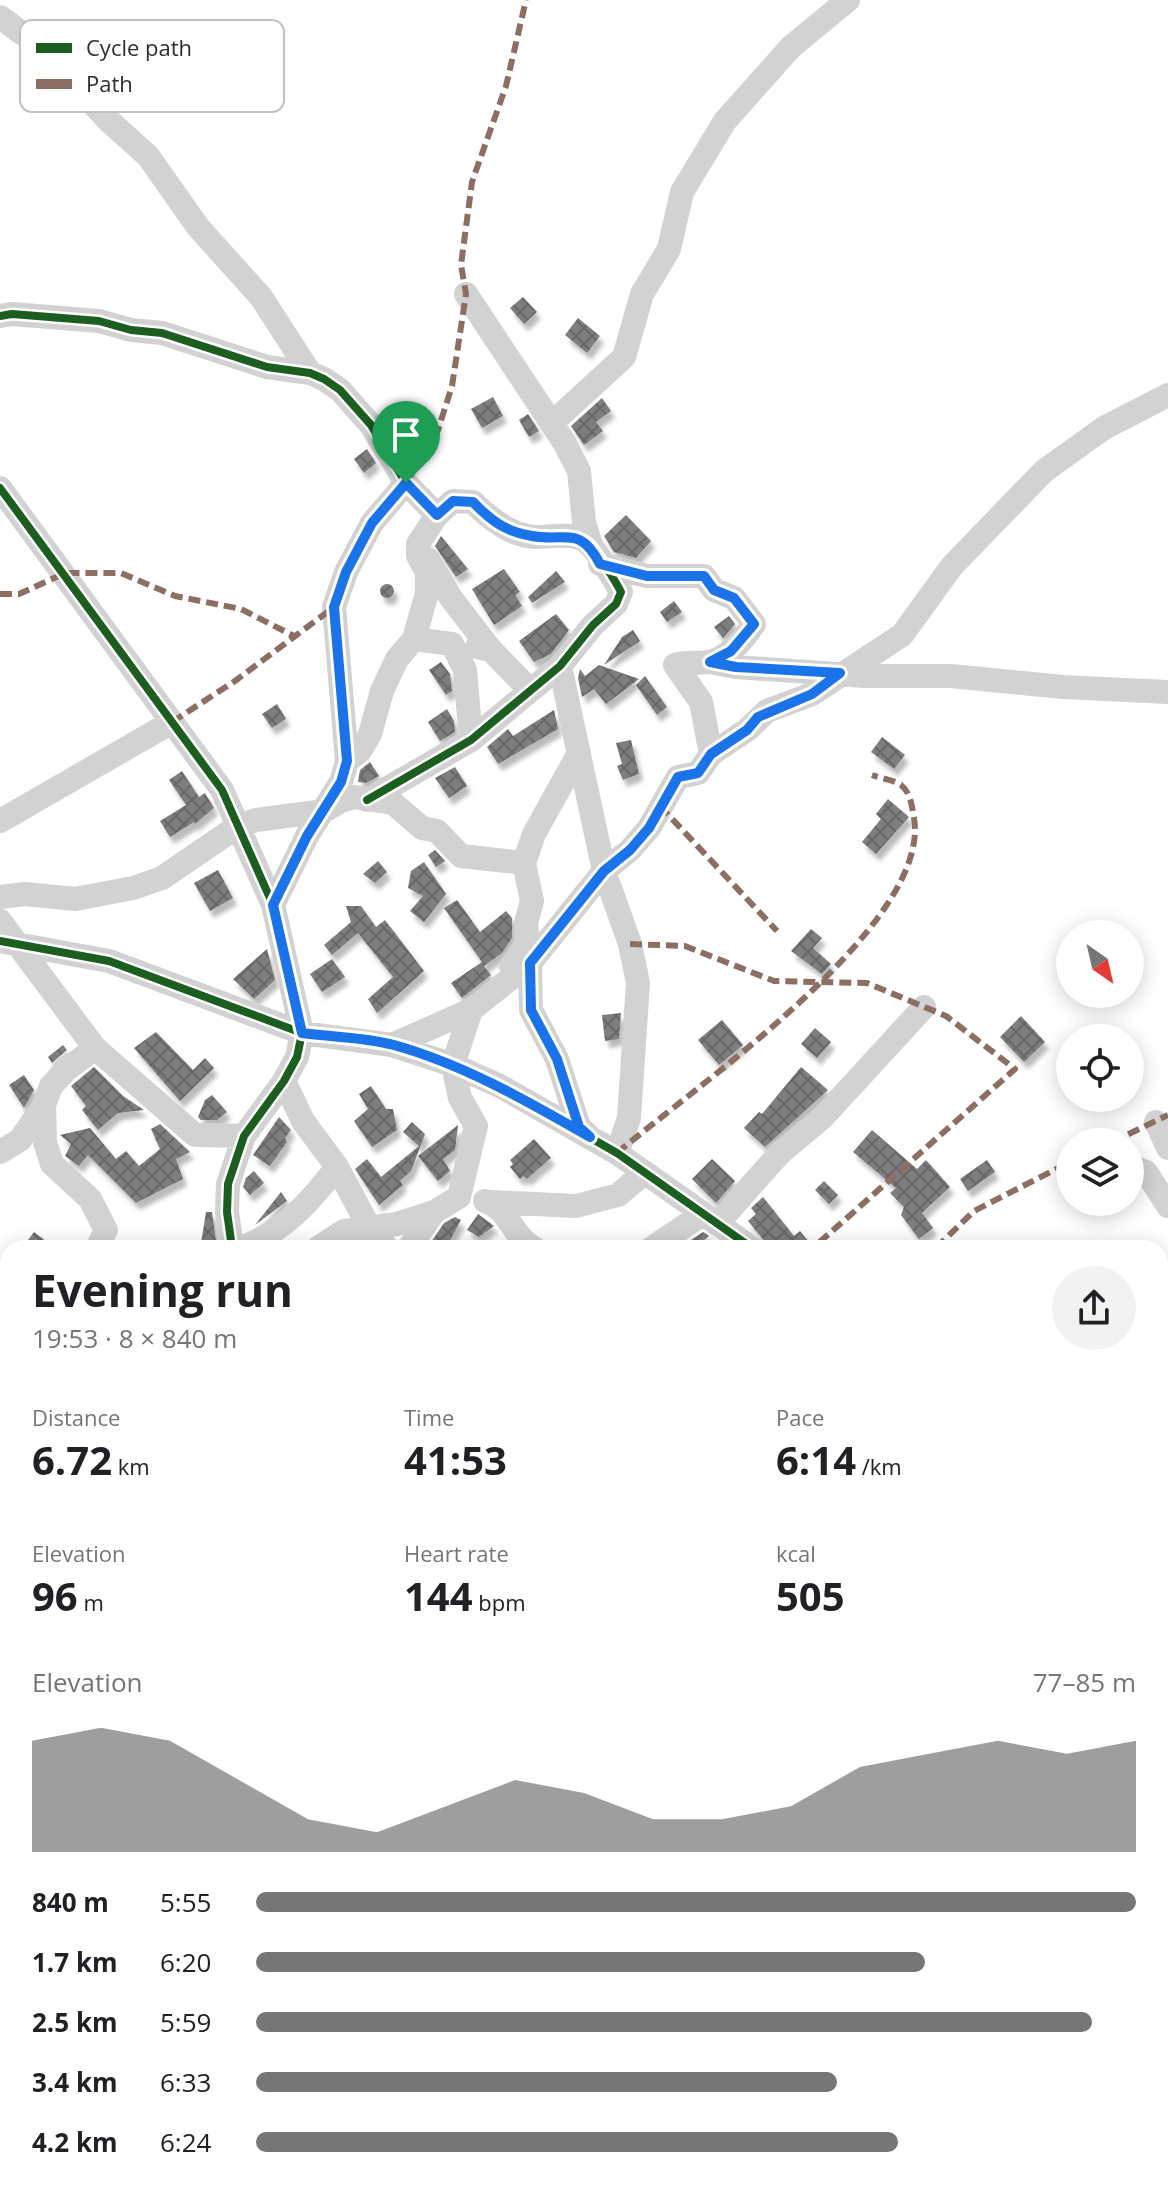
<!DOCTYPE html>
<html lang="en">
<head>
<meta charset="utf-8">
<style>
  :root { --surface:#fff; --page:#f2f2f2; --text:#202124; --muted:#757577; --accent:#767676 }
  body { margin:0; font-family:"Open Sans",sans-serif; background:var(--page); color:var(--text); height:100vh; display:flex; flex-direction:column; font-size:30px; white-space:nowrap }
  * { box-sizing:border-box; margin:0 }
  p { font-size:26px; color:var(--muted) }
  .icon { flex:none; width:44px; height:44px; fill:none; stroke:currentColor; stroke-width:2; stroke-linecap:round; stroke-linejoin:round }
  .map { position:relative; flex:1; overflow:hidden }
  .sheet { position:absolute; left:0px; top:1240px; width:1168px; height:948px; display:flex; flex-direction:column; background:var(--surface); border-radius:24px 24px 0 0; box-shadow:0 4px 20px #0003 }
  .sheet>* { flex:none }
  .needle { width:52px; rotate:146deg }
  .controls { position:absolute; left:1056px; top:920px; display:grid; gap:16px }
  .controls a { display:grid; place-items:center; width:88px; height:88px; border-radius:50%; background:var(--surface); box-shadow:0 4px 20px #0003; font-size:40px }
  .pin { position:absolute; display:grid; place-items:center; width:68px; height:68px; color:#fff; margin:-82px -34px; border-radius:50% 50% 50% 0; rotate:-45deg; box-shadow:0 0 8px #0007 }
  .pin .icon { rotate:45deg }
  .round { display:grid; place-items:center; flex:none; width:84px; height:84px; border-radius:42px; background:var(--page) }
  .overview { display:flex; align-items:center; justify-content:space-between; height:136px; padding:0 32px }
  h1 { font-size:44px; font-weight:700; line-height:60px }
  .stats { display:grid; grid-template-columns:repeat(3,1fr); gap:12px; height:136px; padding:8px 32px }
  .stats div { display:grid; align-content:center }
  .stats b { font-size:40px; font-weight:700 }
  .stats small { font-size:22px; font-weight:400 }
  .stats p { font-size:22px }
  .chart { height:224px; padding:16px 32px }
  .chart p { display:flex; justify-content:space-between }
  .chart svg { width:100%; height:144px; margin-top:8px; fill:var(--accent); opacity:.7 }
  ul { padding:0 32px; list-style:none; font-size:26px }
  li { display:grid; grid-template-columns:128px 96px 1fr; align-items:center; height:60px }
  li i { height:20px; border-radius:10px; background:var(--accent) }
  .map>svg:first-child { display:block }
  .building { fill:url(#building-cross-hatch); filter:url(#shadow) }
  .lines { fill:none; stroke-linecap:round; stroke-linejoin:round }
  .minor { stroke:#d2d2d2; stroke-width:24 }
  .quiet { stroke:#8d6e63; stroke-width:6; stroke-dasharray:12 6; stroke-linecap:butt }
  .cycleway-casing { stroke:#fff; stroke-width:13 }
  .cycleway { stroke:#1b5e20; stroke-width:8 }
  .route-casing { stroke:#fff; stroke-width:16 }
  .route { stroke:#1a73e8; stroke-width:10 }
  .key { fill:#fff; stroke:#c0c0c0; stroke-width:2 }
  .key-label { font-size:22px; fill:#2d2d2d }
</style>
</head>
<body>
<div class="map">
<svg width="1168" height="2188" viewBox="0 0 1168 2188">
  <defs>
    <pattern id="building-cross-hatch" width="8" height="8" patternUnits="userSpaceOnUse" patternTransform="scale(2)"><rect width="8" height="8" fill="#7e7e7e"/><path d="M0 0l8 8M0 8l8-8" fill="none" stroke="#686868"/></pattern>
    <filter id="shadow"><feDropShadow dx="4" dy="7" stdDeviation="2" flood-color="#0004"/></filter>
  </defs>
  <rect width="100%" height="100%" fill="#fff"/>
  <path class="building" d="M523 297 537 312 524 324 510 308Z
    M578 318 600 336 587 353 565 335Z
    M493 397 503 416 482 428 471 409Z
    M602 398 611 411 596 422 603 431 584 445 571 426Z
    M528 414 539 431 529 437 519 420Z
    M367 449 376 463 364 473 354 459Z
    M626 515 651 541 636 558 614 552 604 536Z
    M441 536 468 569 456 577 435 546Z
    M504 569 520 592 515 595 522 606 494 625 472 589Z
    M556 571 565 582 532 603 528 597Z
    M380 591a7 7 0 1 1 14 0a7 7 0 1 1-14 0Z
    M674 601 682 612 667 622 660 612Z
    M556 614 569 630 551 654 534 662 519 641Z
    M729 616 735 624 723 638 714 627Z
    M633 630 640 641 604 665 622 637Z
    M441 662 450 674 452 691 446 695 429 670Z
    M599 665 639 679 606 704 594 689 582 697 578 678 580 669 585 676Z
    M645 676 667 707 657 715 636 685Z
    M277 704 286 719 272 728 262 714Z
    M447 709 454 721 455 732 440 741 428 722Z
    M554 710 558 729 498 764 487 747 508 729 513 736Z
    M882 737 905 755 894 769 871 752Z
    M631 740 639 774 623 780 617 766 622 764 616 743Z
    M370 762 379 776 366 783 358 782 360 770Z
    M455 767 467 786 449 798 435 778Z
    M182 771 199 797 205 793 214 808 195 824 194 822 170 837 160 821 186 805 169 780Z
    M888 799 909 817 876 854 862 842 881 819 876 814Z
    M435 850 445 861 436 867 428 855Z
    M378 861 387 872 375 883 363 874Z
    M424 862 446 894 424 922 410 911 423 896 408 888 411 871Z
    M218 870 233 898 210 911 194 883Z
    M457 900 480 932 506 911 512 918V938L502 953 484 966 491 975 462 998 451 983 482 962 444 908Z
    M346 906H361L376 927 385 920 424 971 377 1013 368 999 393 977 358 933 332 955 324 945 351 922Z
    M811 929 822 938 813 948 831 964 822 974 791 951Z
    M267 949 275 980 254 999 233 979Z
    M332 959 345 977 322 992 310 974Z
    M621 1013 619 1039 605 1041 602 1015Z
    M1021 1016 1045 1042 1024 1062 1000 1037Z
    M722 1020 743 1045 719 1065 698 1040Z
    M815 1028 831 1042 817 1058 801 1044Z
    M156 1032 193 1070 205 1058 214 1068 180 1101 134 1048Z
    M63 1045 67 1050 52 1063 48 1057Z
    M94 1067 123 1096 144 1110 118 1113 98 1130 82 1110 86 1106 71 1086Z
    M801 1067 828 1090 765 1147 744 1128 759 1112 762 1114Z
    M24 1075 34 1090 24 1108 9 1085Z
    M371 1086 386 1109H393L397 1130 372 1147 354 1121 368 1109 359 1094Z
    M212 1095 227 1112 217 1120H201L198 1117 205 1100Z
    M279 1117 291 1130 285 1138 287 1142 270 1166 253 1155Z
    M412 1122 425 1134 411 1171 400 1181 403 1185 379 1205 355 1169 367 1159 381 1177 419 1146 403 1132Z
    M160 1124 190 1152 176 1159 183 1179 136 1203 88 1155 79 1166 65 1156 71 1144 60 1135 90 1128 116 1159 126 1151 139 1166 160 1149 151 1129Z
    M458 1125 455 1150 443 1159 450 1171 438 1181 418 1156Z
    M872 1130 917 1169 926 1160 950 1187 922 1213 933 1228 919 1239 901 1215 904 1207 890 1193 896 1188 853 1152Z
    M534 1139 551 1158 527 1179 523 1176 520 1179 510 1167 513 1164 510 1160Z
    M712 1159 735 1181 716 1203 692 1179Z
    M987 1160 995 1172 968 1191 960 1179Z
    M254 1171 264 1183 250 1195 243 1187 246 1178Z
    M824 1181 838 1195 829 1204 815 1190Z
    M281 1192 287 1201 255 1225Z
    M763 1197 794 1236 800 1231 809 1242 804 1248H770L748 1221 756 1214 751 1208Z
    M206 1212H212L217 1248 201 1243Z
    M478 1214 494 1226 479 1237 467 1230Z
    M455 1217 461 1220 446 1248H427L444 1223Z
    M34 1232 55 1248H22Z
    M703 1232 709 1236 695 1248H679Z"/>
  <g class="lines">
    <path class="minor" d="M0 17 38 45 108 120 148 156 198 227 261 297 310 373
      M466 294 564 442 579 471 584 522 591 545
      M0 316 12 314 99 321 131 330 162 333 267 367 310 373 324 379 340 390 371 425 406 483 437 515 453 501 473 502C490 519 511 536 536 537 553 537 577 531 590 545 597 552 616 582 621 592L616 604 593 625 560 666 471 740 367 800
      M552 423 624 357 642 294 669 249 682 192 725 121 791 47 848 0
      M0 488 222 790 273 905 302 1033 297 1057 284 1081 244 1136 228 1184 227 1212 232 1248
      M428 559 451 598 491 650
      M414 639 452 644 465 670 471 740
      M477 647 491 650 530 690
      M710 662 736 667 865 676H951L1063 687 1168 692
      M560 666 604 871 630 944 638 983 629 1118 617 1153
      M711 754 747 730 767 711 812 694 902 635 952 566 1044 471 1104 428 1168 395
      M347 761 360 751 370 734 382 691 397 659 414 639 427 593V572L418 556V544L437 515
      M0 821 172 722
      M0 897 25 894 75 899 133 888 162 878 238 826 256 820 324 811 341 801 355 797 393 803 422 828 437 831 461 856 524 863
      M273 905 307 836 341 782 347 761 334 607 346 572 372 523 406 483
      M0 921 95 1048
      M0 941 109 961 302 1033 392 1045 453 1065 500 1086 617 1153 752 1248
      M530 963 531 1010 557 1059 579 1127 588 1135
      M511 966 528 942 526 923 532 901 524 863 534 834 579 753
      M392 1045 471 1010 530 963 604 871 630 850 649 828 678 777 698 773 711 754 701 702 675 665C687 661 696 664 708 662 727 659 744 639 754 624L734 598 714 590 704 576H647L600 564
      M284 1081 303 1121 337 1167 369 1227 387 1248
      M44 1105 45 1142 52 1164 90 1199 106 1230 97 1248
      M1156 1122 1168 1148
      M0 1152 20 1140 44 1105 51 1086 66 1070 95 1048 195 1135 244 1136
      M1130 1166 1146 1172 1168 1206
      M485 1201C510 1209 512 1237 534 1248
      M490 1202 576 1206 618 1195 644 1173
      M717 1224 780 1153 823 1117 924 1007
      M241 1248C284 1231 309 1203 337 1167
      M318 1248 344 1231 397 1224 434 1212
      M409 1248 434 1212 459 1197 476 1126 460 1098 453 1065 471 1010
      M652 1248 701 1215
      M1160 1280 1168 1275
      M0 1287 8 1290
      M1160 1357 1168 1351
      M0 1391 8 1384
      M0 1476 8 1478
      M0 1522 8 1534
      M1160 1557 1168 1562
      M0 1672H8
      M1160 1704 1168 1698
      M1160 1841 1168 1851
      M0 1913 8 1910
      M1160 2040 1168 2046
      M1160 2108 1168 2103
      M851 2180 853 2188
      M893 2180 917 2188
      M0 2187 8 2180
      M218 2188 220 2180
      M307 2188 318 2180
      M1075 2188 1083 2180"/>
    <path class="quiet" d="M406 483 438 430 452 386 466 294 461 265 472 182 506 86 526 0
      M0 594H19L65 573H121L175 596 241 609 294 636
      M172 722 235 681 334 607
      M660 806 777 931
      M630 944 685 946 774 981 867 983 946 1016 1015 1069 813 1248
      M1112 1142 1168 1115
      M617 1153C692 1089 932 925 914 818 912 807 911 793 901 785 894 780 880 778 872 775
      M936 1248 974 1211 1070 1162"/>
    <g class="cycleway-casing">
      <path id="cycleway" d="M0 316 12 314 99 321 131 330 162 333 267 367 310 373 324 379 340 390 371 425 406 483 437 515 453 501 473 502C490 519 511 536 536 537 553 537 577 531 590 545 597 552 616 582 621 592L616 604 593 625 560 666 471 740 367 800
        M0 488 222 790 273 905 302 1033 297 1057 284 1081 244 1136 228 1184 227 1212 232 1248
        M0 941 109 961 302 1033 392 1045 453 1065 500 1086 617 1153 752 1248"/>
    </g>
    <use href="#cycleway" class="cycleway"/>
  </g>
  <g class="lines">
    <g class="route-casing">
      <path id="route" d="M406 483 437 515 453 501 473 502C490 520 506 532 532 536 566 542 580 525 600 564L647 576H704L714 590 734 598 754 624 731 651 710 662 736 667 840 673 812 694 758 717 747 730 711 754 698 773 678 777 649 828 630 850 604 871 530 963 531 1010 557 1059 579 1127 590 1137C527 1101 465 1065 394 1045 365 1037 332 1037 302 1033L273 905 307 836 341 782 347 761 334 607 346 572 372 523Z"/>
    </g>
    <use href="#route" class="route"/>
  </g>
  <rect x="20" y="20" width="264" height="92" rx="12" class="key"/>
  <rect x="36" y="43" width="36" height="10" fill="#1b5e20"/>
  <rect x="36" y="79" width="36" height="10" fill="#8d6e63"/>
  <g class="key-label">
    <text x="86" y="56">Cycle path</text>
    <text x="86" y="92">Path</text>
  </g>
</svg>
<div class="controls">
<a><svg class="needle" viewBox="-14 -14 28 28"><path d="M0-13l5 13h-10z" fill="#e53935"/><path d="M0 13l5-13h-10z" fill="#757577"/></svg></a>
<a><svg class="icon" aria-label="locate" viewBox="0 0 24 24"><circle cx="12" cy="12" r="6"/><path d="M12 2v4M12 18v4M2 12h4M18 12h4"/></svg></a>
<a><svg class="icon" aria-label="layers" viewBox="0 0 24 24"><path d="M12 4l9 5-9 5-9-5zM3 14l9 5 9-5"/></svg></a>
</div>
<div class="pin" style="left:406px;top:483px;background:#1e9e55"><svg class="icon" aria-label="arrive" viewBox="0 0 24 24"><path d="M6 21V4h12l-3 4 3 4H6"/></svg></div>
<section class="sheet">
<div class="overview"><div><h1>Evening run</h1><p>19:53 · 8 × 840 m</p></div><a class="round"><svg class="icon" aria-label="share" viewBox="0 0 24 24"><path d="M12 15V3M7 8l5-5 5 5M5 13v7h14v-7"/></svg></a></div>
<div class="stats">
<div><p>Distance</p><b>6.72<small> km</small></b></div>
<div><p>Time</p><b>41:53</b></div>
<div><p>Pace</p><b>6:14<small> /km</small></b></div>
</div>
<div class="stats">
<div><p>Elevation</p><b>96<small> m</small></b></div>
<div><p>Heart rate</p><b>144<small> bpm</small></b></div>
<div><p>kcal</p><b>505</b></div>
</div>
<div class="chart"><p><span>Elevation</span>77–85 m</p>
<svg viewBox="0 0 160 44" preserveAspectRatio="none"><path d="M0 44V10L10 6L20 10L30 22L40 34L50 38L60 30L70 22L80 26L90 34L100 34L110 30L120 18L130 14L140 10L150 14L160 10V44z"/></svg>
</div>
<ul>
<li><b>840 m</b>5:55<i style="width:100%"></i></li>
<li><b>1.7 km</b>6:20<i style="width:76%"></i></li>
<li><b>2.5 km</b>5:59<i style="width:95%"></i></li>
<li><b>3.4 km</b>6:33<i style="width:66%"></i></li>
<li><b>4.2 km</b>6:24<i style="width:73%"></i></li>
</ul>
</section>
</div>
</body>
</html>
